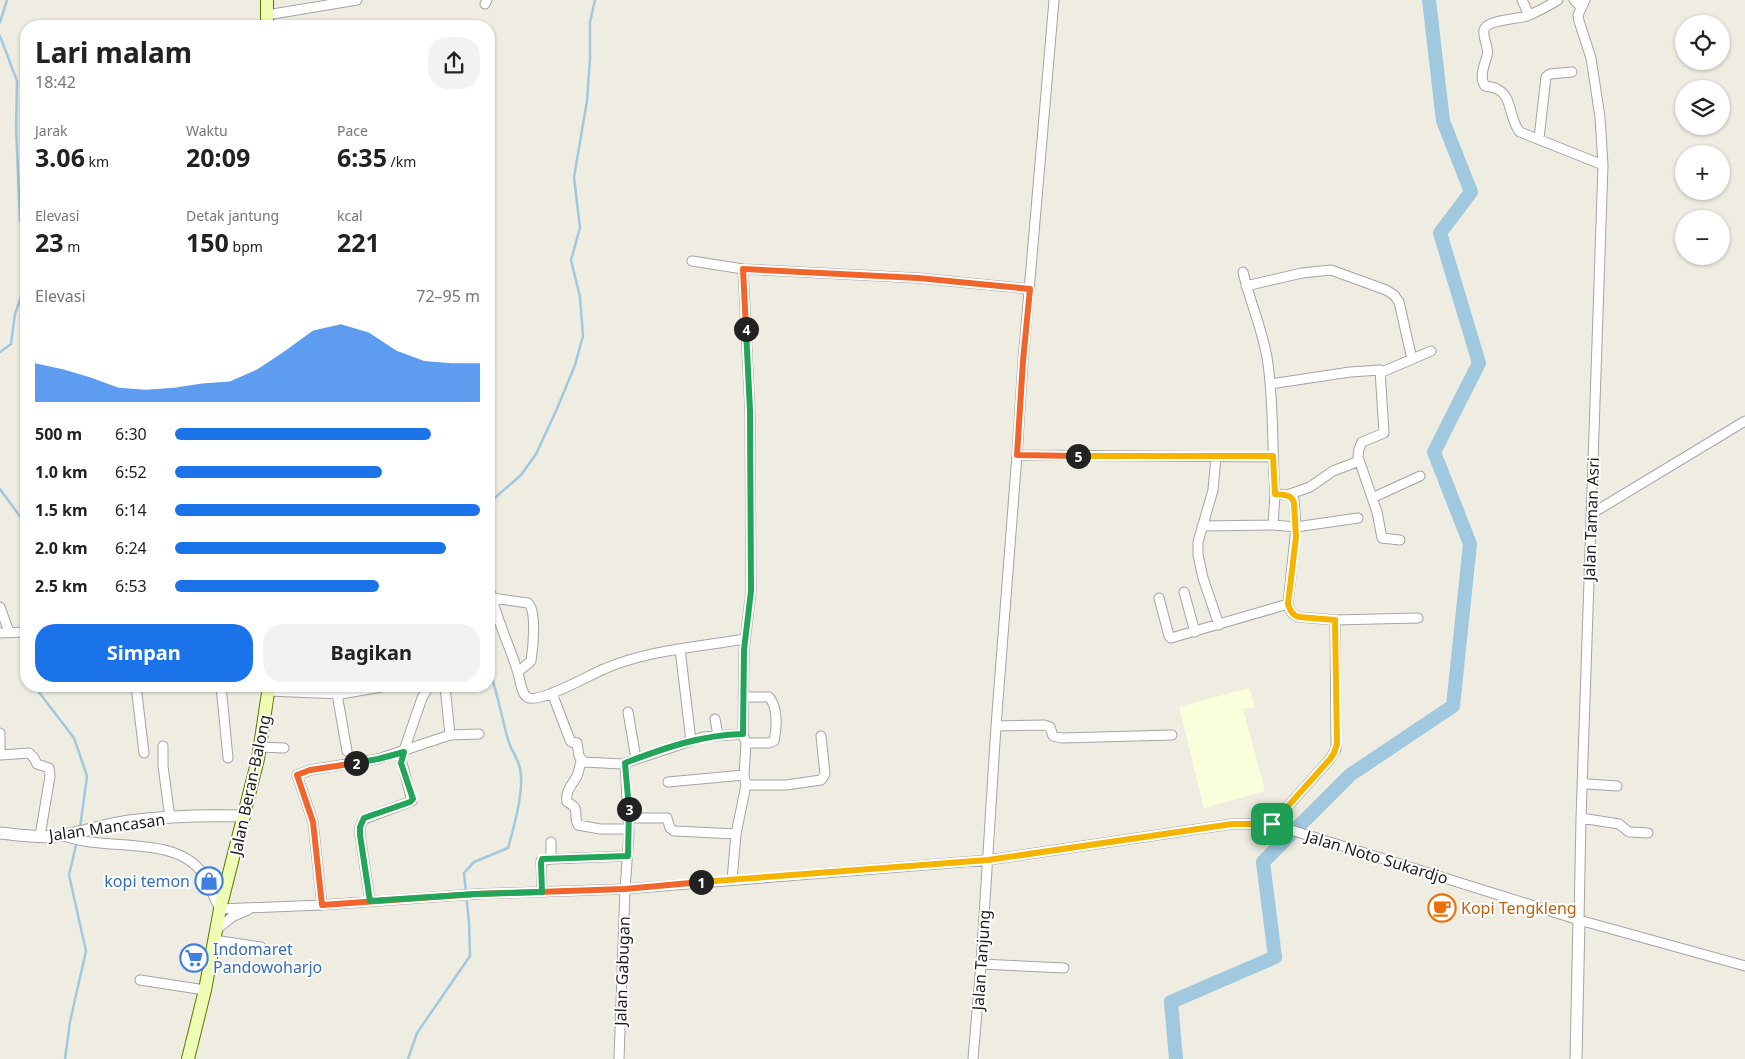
<!DOCTYPE html>
<html lang="id">
<head>
<meta charset="utf-8">
<style>
  :root { --surface:#fff; --page:#f2f2f2; --text:#222; --muted:#767676; --accent:#1a73e8 }
  body { margin:0; font-family:"Noto Sans",sans-serif; background:var(--page); color:var(--text); height:100vh; display:flex; flex-direction:column; font-size:19px; white-space:nowrap }
  * { box-sizing:border-box; margin:0 }
  p { font-size:16px; color:var(--muted) }
  .icon { flex:none; width:28px; height:28px; fill:none; stroke:currentColor; stroke-width:2; stroke-linecap:round; stroke-linejoin:round }
  .map { position:relative; flex:1; overflow:hidden }
  .panel { position:absolute; left:20px; top:20px; width:475px; height:672px; display:flex; flex-direction:column; background:var(--surface); border-radius:20px; box-shadow:0 1px 4px #0004 }
  .panel>* { flex:none }
  .controls { position:absolute; left:1675px; top:15px; display:grid; gap:10px }
  .controls a { display:grid; place-items:center; width:55px; height:55px; border-radius:50%; background:var(--surface); box-shadow:0 1px 4px #0004; font-size:25px }
  .pin { position:absolute; display:grid; place-items:center; width:42px; height:42px; color:#fff; margin:-21px; border-radius:10px; box-shadow:0 2px 8px #0006 }
  .km { position:absolute; width:25px; height:25px; margin:-12px; border-radius:50%; background:#222; color:#fff; font-size:14px; line-height:25px; text-align:center }
  .round { display:grid; place-items:center; flex:none; width:52px; height:52px; border-radius:20px; background:var(--page) }
  .head { display:flex; align-items:center; justify-content:space-between; height:85px; padding:0 15px }
  h1 { font-size:28px; font-weight:700; line-height:38px }
  .stats { display:grid; grid-template-columns:repeat(3,1fr); gap:8px; height:85px; padding:5px 15px }
  .stats div { display:grid; align-content:center }
  .stats b { font-size:25px; font-weight:700 }
  .stats small { font-size:14px; font-weight:400 }
  .stats p { font-size:14px }
  .chart { height:140px; padding:10px 15px }
  .chart p { display:flex; justify-content:space-between }
  .chart svg { width:100%; height:90px; margin-top:5px; fill:var(--accent); opacity:.7 }
  .action { display:flex; gap:10px; margin-top:auto; padding:10px 15px }
  .action a { flex:1; height:58px; border-radius:20px; background:var(--accent); color:#fff; font-size:20px; font-weight:700; line-height:58px; text-align:center }
  .action a+a { background:var(--page); color:var(--text) }
  ul { padding:0 15px; list-style:none; font-size:16px }
  li { display:grid; grid-template-columns:80px 60px 1fr; align-items:center; height:38px }
  li i { height:12px; border-radius:6px; background:var(--accent) }
  .map>svg:first-child { display:block }
  .education { fill:#faffdb }
  .lines { fill:none; stroke-linecap:round; stroke-linejoin:round }
  .stream { stroke:#a0c8df; stroke-width:2.5 }
  .river { stroke:#a0c8df; stroke-width:14 }
  .minor-casing { stroke:#a4a4a4; stroke-width:11 }
  .tertiary-casing { stroke:#a4a4a4; stroke-width:13 }
  .secondary-casing { stroke:#5a7800; stroke-width:14 }
  .minor { stroke:#fff; stroke-width:9 }
  .tertiary { stroke:#fff; stroke-width:11 }
  .secondary { stroke:#eefdb3; stroke-width:12 }
  .split-1-casing { stroke:#fff; stroke-width:10 }
  .split-2-casing { stroke:#fff; stroke-width:10 }
  .split-3-casing { stroke:#fff; stroke-width:10 }
  .split-4-casing { stroke:#fff; stroke-width:10 }
  .split-5-casing { stroke:#fff; stroke-width:10 }
  .split-6-casing { stroke:#fff; stroke-width:10 }
  .split-1 { stroke:#f5b400; stroke-width:6 }
  .split-2 { stroke:#f0652b; stroke-width:6 }
  .split-3 { stroke:#22a559; stroke-width:6 }
  .split-4 { stroke:#22a559; stroke-width:6 }
  .split-5 { stroke:#f0652b; stroke-width:6 }
  .split-6 { stroke:#f5b400; stroke-width:6 }
  .labels { text-anchor:middle; stroke-width:4; stroke-linejoin:round; paint-order:stroke }
  .street-label { font-size:16px; fill:#1d1d1d; stroke:#fff }
  .shop-label { font-size:16px; fill:#366cbe; stroke:#fff; text-anchor:end }
  .food-label { font-size:16px; fill:#c56008; stroke:#fff; text-anchor:start }
</style>
</head>
<body>
<div class="map">
<svg width="1745" height="1059" viewBox="0 0 1745 1059">
  <rect width="100%" height="100%" fill="#efede2"/>
  <path class="education" d="M1249 688 1255 707 1243 709 1265 791 1204 808 1179 707Z"/>
  <g class="lines">
    <path class="stream" d="M0 22 7 0
      M0 36 17 81 16 127 20 220 26 236
      M0 352 11 344 15 314 26 283
      M0 489 24 522 26 532
      M489 503 521 475 536 454 556 411 575 365 583 336 580 297 571 260 580 228 574 177 587 101 590 59V22L595 0
      M38 686V691L74 738 87 776 80 828
      M65 1059 70 1022 86 951 69 875 77 841
      M408 1059 417 1033 470 956 469 922 464 873 474 862 508 848C514 827 526 785 519 765 516 755 509 747 507 736 501 714 497 691 489 669"/>
    <path class="river" d="M1176 1059 1171 1002 1275 957 1263 862 1350 775 1453 706 1470 544 1434 452 1479 363 1440 233 1471 192 1443 121 1429 0"/>
    <g class="minor-casing">
      <path id="minor" d="M1522 0 1529 15
        M1558 0C1548 6 1537 12 1527 16 1518 19 1486 20 1484 30 1482 38 1490 48 1487 56 1484 66 1479 77 1485 86 1489 87 1494 87 1497 89 1513 96 1509 121 1520 132L1603 165
        M1574 0 1581 7
        M485 4 487 0
        M267 15 357 0
        M1539 138 1546 77 1550 74 1572 72
        M692 261 743 269 918 278 1030 289
        M1246 286 1302 273 1331 270 1386 290 1394 295 1399 302 1412 359
        M1382 372 1431 351
        M1270 384 1350 372 1380 370 1384 433 1362 442 1359 449 1358 457 1377 512 1382 538 1400 540
        M1017 455 1273 457
        M1216 457 1213 490 1198 542V555L1203 578 1219 625
        M1287 495 1310 487 1333 471 1359 461
        M1372 498 1420 476
        M1591 514 1745 421
        M1358 518 1296 527 1288 604C1290 611 1292 615 1299 617L1335 620 1418 618
        M1273 525 1275 494
        M1202 526 1273 525 1296 527 1294 499 1287 495 1275 494C1272 451 1274 407 1268 364 1264 332 1250 303 1243 272
        M1184 592 1195 632
        M491 594C497 621 510 646 518 673 520 679 521 693 527 697 538 705 591 674 604 669 648 650 698 647 745 639
        M492 598 528 603C537 611 533 648 531 661L518 672
        M1159 598 1169 636 1171 638 1288 604
        M0 607 9 632
        M0 633 26 632
        M680 649 691 741
        M136 686 144 753
        M221 686 228 758
        M445 686 450 735
        M268 691 341 694 387 686
        M552 693 568 735 571 742 577 743 579 756 584 762 622 764 703 737 743 734
        M337 694 347 751
        M743 697H769C778 707 777 728 774 741L769 743H746
        M628 712 636 759
        M715 719 718 735
        M996 726 1044 725 1050 727 1053 736 1062 738 1172 735
        M0 733V755
        M163 746V766L170 818
        M260 747 284 748
        M1 755 29 753 34 758 37 764 49 768 50 776 40 836
        M581 760C580 765 579 771 577 776 572 785 565 791 567 802 582 809 572 814 578 825L600 829H629
        M668 782 744 775
        M1582 782 1588 784 1617 786
        M746 785H786L821 780 825 774 821 736
        M629 818H667L670 828 674 831 736 834
        M1581 818 1619 824 1629 832 1648 833
        M1272 824 1330 759 1336 749 1335 620
        M65 836C106 852 176 834 203 874 209 885 214 898 220 909L322 905 476 894 625 889 988 860 1232 824H1272L1579 920 1745 966
        M551 842V859L627 856
        M732 880 736 834 746 785 744 775 746 743 743 734 744 650 751 591 750 411 743 269
        M542 892 541 861 551 859
        M370 901 360 835V827L364 819 412 801 401 759 422 698 429 686
        M322 905 313 822 297 775 310 770 378 759 450 735 479 734
        M1579 920 1581 818 1603 165 1600 117 1591 58 1579 21 1578 15 1585 0
        M216 930 232 917 248 910
        M214 940 261 947
        M981 964 1064 968
        M140 980 205 990
        M619 1059 625 889 629 835 625 763
        M973 1059 981 964 996 726 1017 455 1023 361 1054 0"/>
    </g>
    <g class="tertiary-casing">
      <path id="tertiary" d="M0 833C21 835 45 839 65 835 87 831 107 824 129 821 166 816 207 815 245 816
        M1576 1059 1579 920"/>
    </g>
    <g class="secondary-casing">
      <path id="secondary" d="M267 0V26
        M188 1059 205 990 220 909 258 759 269 686"/>
    </g>
    <use href="#minor" class="minor"/>
    <use href="#tertiary" class="tertiary"/>
    <use href="#secondary" class="secondary"/>
  </g>
  <g class="lines">
    <g class="split-1-casing">
      <path id="split-1" d="M701 882 988 860 1232 824H1272"/>
    </g>
    <g class="split-2-casing">
      <path id="split-2" d="M356 763 310 770 297 775 313 822 322 905 476 894 625 889 701 882"/>
    </g>
    <g class="split-3-casing">
      <path id="split-3" d="M356 763 378 759 404 752 401 763 413 799 410 802 364 818 360 827V835L370 901 476 894 542 892 541 863 542 859 628 856 629 809"/>
    </g>
    <g class="split-4-casing">
      <path id="split-4" d="M629 809 625 763C664 748 701 735 743 734L744 650 751 591 750 411 746 329"/>
    </g>
    <g class="split-5-casing">
      <path id="split-5" d="M746 329 743 269 918 278 1030 289 1023 361 1017 455 1078 456"/>
    </g>
    <g class="split-6-casing">
      <path id="split-6" d="M1078 456H1273L1275 494C1283 495 1292 494 1294 503L1296 537 1288 604C1290 610 1292 615 1299 617L1335 620 1337 744 1334 753 1330 759 1272 824"/>
    </g>
    <use href="#split-1" class="split-1"/>
    <use href="#split-2" class="split-2"/>
    <use href="#split-3" class="split-3"/>
    <use href="#split-4" class="split-4"/>
    <use href="#split-5" class="split-5"/>
    <use href="#split-6" class="split-6"/>
  </g>
  <defs>
    <g id="shop-ring" transform="scale(1.4375)"><circle r="9.5" fill="#fff" stroke="#3f7fe0" stroke-width="1.5"/><path d="M-5-2.5h2.3a2.7 3.5 0 0 1 5.4 0H5L5.5 6h-11ZM-1.5-2.5h3a1.5 2.3 0 0 0-3 0Z" fill="#3f7fe0"/></g>
    <g id="cafe-ring" transform="scale(1.4375)"><circle r="9.5" fill="#fff" stroke="#e8710a" stroke-width="1.5"/><path d="M-5.5-4.5H6V0H3Q3 3.5 0 3.5H-2.5Q-5.5 3.5-5.5 0ZM3-3.2v2h1.7v-2ZM-6 4.5H4V6H-6Z" fill="#e8710a"/></g>
    <g id="supermarket-ring" transform="scale(1.4375)"><circle r="9.5" fill="#fff" stroke="#3f7fe0" stroke-width="1.5"/><path d="M-6-5.5h2.5l.6 2H6L4.5 2H-2.5L-4.4-4H-6ZM-1.5 3.2a1.3 1.3 0 1 0 .1 0ZM3 3.2a1.3 1.3 0 1 0 .1 0Z" fill="#3f7fe0"/></g>
  </defs>
  <g fill-rule="evenodd">
    <use href="#shop-ring" x="209" y="881"/>
    <use href="#cafe-ring" x="1442" y="908"/>
    <use href="#supermarket-ring" x="194" y="958"/>
  </g>
  <g class="labels">
    <g class="street-label">
      <text transform="translate(1591 519) rotate(-88)" y="6">Jalan Taman Asri</text>
      <text transform="translate(250 785) rotate(-78)" y="6">Jalan Beran-Balong</text>
      <text transform="translate(107 827) rotate(-8)" y="6">Jalan Mancasan</text>
      <text transform="translate(1377 857) rotate(17)" y="6">Jalan Noto Sukardjo</text>
      <text transform="translate(981 960) rotate(-86)" y="6">Jalan Tanjung</text>
      <text transform="translate(622 971) rotate(-88)" y="6">Jalan Gabugan</text>
    </g>
    <g class="shop-label">
      <text x="190" y="887">kopi temon</text>
      <text x="213" y="955" text-anchor="start">Indomaret<tspan x="213" dy="18">Pandowoharjo</tspan></text>
    </g>
    <g class="food-label">
      <text x="1461" y="914">Kopi Tengkleng</text>
    </g>
  </g>
</svg>
<div class="controls">
<a><svg class="icon" aria-label="locate" viewBox="0 0 24 24"><circle cx="12" cy="12" r="6"/><path d="M12 2v4M12 18v4M2 12h4M18 12h4"/></svg></a>
<a><svg class="icon" aria-label="layers" viewBox="0 0 24 24"><path d="M12 4l9 5-9 5-9-5zM3 14l9 5 9-5"/></svg></a>
<a>+</a>
<a>−</a>
</div>
<div class="pin" style="left:1272px;top:824px;background:#1e9e55"><svg class="icon" aria-label="arrive" viewBox="0 0 24 24"><path d="M6 21V4h12l-3 4 3 4H6"/></svg></div>
<b class="km" style="left:701px;top:882px">1</b>
<b class="km" style="left:356px;top:763px">2</b>
<b class="km" style="left:629px;top:809px">3</b>
<b class="km" style="left:746px;top:329px">4</b>
<b class="km" style="left:1078px;top:456px">5</b>
<section class="panel">
<div class="head"><div><h1>Lari malam</h1><p>18:42</p></div><a class="round"><svg class="icon" aria-label="share" viewBox="0 0 24 24"><path d="M12 15V3M7 8l5-5 5 5M5 13v7h14v-7"/></svg></a></div>
<div class="stats">
<div><p>Jarak</p><b>3.06<small> km</small></b></div>
<div><p>Waktu</p><b>20:09</b></div>
<div><p>Pace</p><b>6:35<small> /km</small></b></div>
</div>
<div class="stats">
<div><p>Elevasi</p><b>23<small> m</small></b></div>
<div><p>Detak jantung</p><b>150<small> bpm</small></b></div>
<div><p>kcal</p><b>221</b></div>
</div>
<div class="chart"><p><span>Elevasi</span>72–95 m</p>
<svg viewBox="0 0 160 44" preserveAspectRatio="none"><path d="M0 44V25L10 28L20 32L30 37L40 38L50 37L60 35L70 34L80 28L90 19L100 9L110 6L120 10L130 19L140 24L150 25L160 25V44z"/></svg>
</div>
<ul>
<li><b>500 m</b>6:30<i style="width:84%"></i></li>
<li><b>1.0 km</b>6:52<i style="width:68%"></i></li>
<li><b>1.5 km</b>6:14<i style="width:100%"></i></li>
<li><b>2.0 km</b>6:24<i style="width:89%"></i></li>
<li><b>2.5 km</b>6:53<i style="width:67%"></i></li>
</ul>
<div class="action"><a>Simpan</a><a>Bagikan</a></div>
</section>
</div>
</body>
</html>
